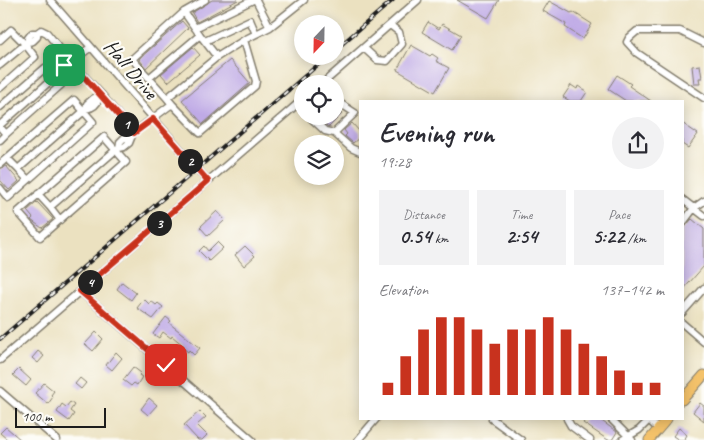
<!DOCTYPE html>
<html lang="en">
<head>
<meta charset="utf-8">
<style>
  :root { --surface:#fff; --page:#f2f2f3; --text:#2b2b33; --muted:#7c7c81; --accent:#c8321e }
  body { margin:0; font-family:Caveat,sans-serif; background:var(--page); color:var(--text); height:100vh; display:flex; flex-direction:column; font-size:19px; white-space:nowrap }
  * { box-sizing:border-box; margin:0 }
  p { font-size:16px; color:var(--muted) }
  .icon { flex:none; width:28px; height:28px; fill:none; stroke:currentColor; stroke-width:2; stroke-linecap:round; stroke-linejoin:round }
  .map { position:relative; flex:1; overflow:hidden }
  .details { position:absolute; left:359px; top:100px; width:325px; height:320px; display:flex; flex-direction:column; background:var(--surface); border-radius:0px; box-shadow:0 2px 12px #0003 }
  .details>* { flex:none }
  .needle { width:32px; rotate:202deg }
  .buttons { position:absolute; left:294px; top:15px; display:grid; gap:10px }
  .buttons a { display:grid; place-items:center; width:50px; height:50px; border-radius:50%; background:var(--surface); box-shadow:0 2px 12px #0003; font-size:25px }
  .scale { position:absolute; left:15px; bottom:12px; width:91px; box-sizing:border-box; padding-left:5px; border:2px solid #1c1c1c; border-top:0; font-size:14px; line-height:18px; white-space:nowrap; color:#1c1c1c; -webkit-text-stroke:4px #fdfcf7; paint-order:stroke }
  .pin { position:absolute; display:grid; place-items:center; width:42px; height:42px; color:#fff; margin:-21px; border-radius:10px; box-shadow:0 2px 8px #0006 }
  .km { position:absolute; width:25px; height:25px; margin:-12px; border-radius:50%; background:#222; color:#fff; font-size:14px; line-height:25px; text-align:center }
  .round { display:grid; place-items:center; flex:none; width:52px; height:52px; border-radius:26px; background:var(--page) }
  .summary { display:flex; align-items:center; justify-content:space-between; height:85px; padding:0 20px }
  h1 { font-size:28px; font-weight:600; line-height:38px }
  .figures { display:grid; grid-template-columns:repeat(3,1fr); gap:8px; height:85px; padding:5px 20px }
  .figures div { display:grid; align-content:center; border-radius:0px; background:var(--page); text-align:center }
  .figures b { font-size:21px; font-weight:600 }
  .figures small { font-size:14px; font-weight:400 }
  .figures p { font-size:14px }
  .chart { height:140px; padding:10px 20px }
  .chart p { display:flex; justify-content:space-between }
  .chart svg { width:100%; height:90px; margin-top:5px; stroke:var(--accent); stroke-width:6 }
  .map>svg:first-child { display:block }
  .building { fill:#bfaae6 }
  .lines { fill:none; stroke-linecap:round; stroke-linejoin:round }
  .minor-casing { stroke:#847e6e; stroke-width:9 }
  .major-casing { stroke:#847e6e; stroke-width:11 }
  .minor { stroke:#fff; stroke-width:6 }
  .major { stroke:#f4c26a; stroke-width:9 }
  .rail-casing { stroke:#1c1c1c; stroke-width:4 }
  .rail { stroke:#fdfcf7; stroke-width:2; stroke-dasharray:5.5; stroke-linecap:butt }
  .route-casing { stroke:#fff; stroke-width:10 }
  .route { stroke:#c8321e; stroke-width:6 }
  .labels { text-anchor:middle; stroke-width:4.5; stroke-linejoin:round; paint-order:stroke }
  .street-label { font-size:21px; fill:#1c1c1c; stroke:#fdfcf7 }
</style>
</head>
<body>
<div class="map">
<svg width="704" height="440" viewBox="0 0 704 440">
  <rect width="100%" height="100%" fill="#fdfcf7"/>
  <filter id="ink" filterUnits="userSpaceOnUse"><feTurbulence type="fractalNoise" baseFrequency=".02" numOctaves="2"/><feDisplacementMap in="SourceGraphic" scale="10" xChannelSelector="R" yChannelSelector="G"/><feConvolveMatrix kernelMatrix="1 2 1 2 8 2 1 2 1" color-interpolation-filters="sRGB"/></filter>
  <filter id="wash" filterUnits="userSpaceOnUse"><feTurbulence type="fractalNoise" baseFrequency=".0096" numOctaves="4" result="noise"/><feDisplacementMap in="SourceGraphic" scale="20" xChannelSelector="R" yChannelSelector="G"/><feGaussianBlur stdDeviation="1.12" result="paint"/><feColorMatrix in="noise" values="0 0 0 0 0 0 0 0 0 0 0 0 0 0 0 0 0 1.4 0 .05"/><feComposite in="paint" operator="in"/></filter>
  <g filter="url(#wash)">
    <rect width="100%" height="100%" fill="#ebe1c0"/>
    <g id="blocks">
      <path class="building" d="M212 0H238L197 22 192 13Z
        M457 0H499L488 18Z
        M549 1 571 13 573 12 592 24 583 39 565 27 566 24 543 11Z
        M182 21 188 28 146 68 139 59Z
        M428 22 439 29 442 24 461 35 452 50 422 32Z
        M411 45 430 56 432 54 438 58 436 61 449 68 435 92 397 70Z
        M193 47 200 55 168 82 161 74Z
        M230 60 250 83 203 124 182 100Z
        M700 65 702 78H699L700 84H694L692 66Z
        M617 75 631 84 629 86 651 101H626L608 89Z
        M571 85 577 89 578 86 587 92 581 101H570L563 97Z
        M335 108 342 114 329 127 327 126 322 122 328 116H335Z
        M352 123 360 132V137L353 143 345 136 347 134 344 130Z
        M682 123 698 134 688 148 682 144Z
        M6 166 19 181 9 190 0 180V169Z
        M37 202 53 219 42 228 31 220 33 218 27 211Z
        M217 211 225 220 208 236 200 227Z
        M692 219 704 229V266L682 291V230Z
        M217 242 223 248 209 261 199 251 204 246 208 251Z
        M245 246 255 256 244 266 235 255Z
        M122 282 136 293 131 300 117 289Z
        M144 299 149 304 151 301 156 305 158 303 163 307 153 319 137 308Z
        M166 317 171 321 169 323 200 348 194 355 189 350 188 352 183 348 184 346 172 336 171 338 163 332 159 338 153 334Z
        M96 332 103 339 93 351 85 344Z
        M38 351 44 356 38 363 32 358Z
        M116 352 122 358 112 370 106 365Z
        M133 367 141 373 139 375 142 377 137 385 134 383 131 386 123 380Z
        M19 369 31 380 26 386 13 375Z
        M80 378 86 383 81 389 75 384Z
        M44 383 54 391 51 395 53 397 48 404 35 393Z
        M149 398 157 405 148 415 141 409Z
        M70 402 74 405 70 411 74 414 69 421 57 412 62 404 66 407Z
        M700 403 704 406V421L693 412Z
        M200 411 206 417 197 425 207 435 202 440H198L184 425Z
        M586 419H599L617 432 612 440H608L583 423Z
        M6 427 21 440H8L0 433Z
        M679 428 687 435 684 440H679L673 436Z"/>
    </g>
  </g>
  <g filter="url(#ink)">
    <use href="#blocks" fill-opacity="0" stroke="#847e6e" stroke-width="1"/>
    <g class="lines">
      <g class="minor-casing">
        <path id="minor" d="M50 0 208 181
          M256 0 270 27
          M184 12 205 0
          M195 28 253 0
          M0 40 11 30 25 44 35 57 0 88
          M244 40 270 27 304 0
          M205 41 250 20 256 34
          M28 42V38L32 33H37L41 30 47 33 71 62 91 47
          M704 43 680 31H637L629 38 627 42 637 53 704 98
          M364 48 377 60 387 61 402 44 399 32 390 25
          M0 65 28 42 33 41 37 37V33
          M68 66V69L62 75H58L59 71 71 62 102 95
          M149 78 132 59 184 12 200 35
          M322 84 418 0
          M99 98C97 105 93 108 86 109L87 104 94 98H99L102 95 133 133
          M167 98 149 78 200 35 217 57
          M0 107 45 68 61 85 6 134
          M315 116 312 119 325 131 334 133 355 113 335 100
          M0 125 57 75
          M0 127 6 134 0 140
          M334 133 351 148 360 152
          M104 137 126 162 40 237 18 212Z
          M130 139 124 138 120 142 119 148 124 147 129 143 133 133 172 104 200 133 255 86 256 81 244 40 217 57 167 98 172 104
          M7 158 18 169
          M0 164 74 100 93 122 8 198 0 188
          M28 180 18 169 84 111
          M38 194 50 207
          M682 199 704 216
          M60 220 50 207 118 148
          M682 224 694 208 704 201
          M80 291 252 440
          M682 313 704 288
          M682 323 704 342
          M0 360 302 100
          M0 391 57 440
          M492 419 521 440
          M567 419 571 426 590 440
          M611 419 632 440
          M358 440 376 419
          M622 440 639 430 649 420 658 429"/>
      </g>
      <g class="major-casing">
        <path id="major" d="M682 400 704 375
          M649 440 667 419"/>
      </g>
      <use href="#minor" class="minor"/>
      <use href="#major" class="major"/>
      <g class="rail-casing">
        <path id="rail" d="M335 50 393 0
          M0 339 328 56"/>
      </g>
      <use href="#rail" class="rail"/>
    </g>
  </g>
  <g class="lines" filter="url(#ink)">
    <g class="route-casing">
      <path id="route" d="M64 65 68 66 71 62 134 133 153 119 208 181 80 291 166 365"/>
    </g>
    <use href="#route" class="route"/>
  </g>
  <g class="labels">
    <g class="street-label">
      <text transform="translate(131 69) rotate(50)" y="7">Hall Drive</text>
    </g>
  </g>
</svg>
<div class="buttons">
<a><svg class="needle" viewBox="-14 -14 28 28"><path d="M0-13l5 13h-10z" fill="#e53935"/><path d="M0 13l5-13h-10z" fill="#7c7c81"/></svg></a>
<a><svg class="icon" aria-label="locate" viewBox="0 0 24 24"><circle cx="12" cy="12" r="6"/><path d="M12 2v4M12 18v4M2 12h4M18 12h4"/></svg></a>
<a><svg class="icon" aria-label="layers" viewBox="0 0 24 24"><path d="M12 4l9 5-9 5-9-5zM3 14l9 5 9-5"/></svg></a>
</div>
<div class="scale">100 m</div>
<div class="pin" style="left:64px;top:65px;background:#1e9e55"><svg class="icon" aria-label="arrive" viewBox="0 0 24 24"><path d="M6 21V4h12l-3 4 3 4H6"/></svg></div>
<div class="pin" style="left:166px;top:365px;background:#d93025"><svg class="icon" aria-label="check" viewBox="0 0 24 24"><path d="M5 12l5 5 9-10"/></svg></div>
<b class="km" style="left:126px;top:124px">1</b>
<b class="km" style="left:190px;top:161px">2</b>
<b class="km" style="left:159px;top:223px">3</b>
<b class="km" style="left:90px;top:282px">4</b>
<section class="details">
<div class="summary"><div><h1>Evening run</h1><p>19:28</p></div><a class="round"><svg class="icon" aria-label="share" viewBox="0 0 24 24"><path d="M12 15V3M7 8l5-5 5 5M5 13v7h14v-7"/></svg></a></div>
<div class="figures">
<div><p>Distance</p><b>0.54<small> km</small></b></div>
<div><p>Time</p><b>2:54</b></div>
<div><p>Pace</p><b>5:22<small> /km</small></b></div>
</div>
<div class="chart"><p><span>Elevation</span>137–142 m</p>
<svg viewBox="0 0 160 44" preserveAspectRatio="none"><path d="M5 44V38M15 44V25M25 44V12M35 44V6M45 44V6M55 44V12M65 44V19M75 44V12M85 44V12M95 44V6M105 44V12M115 44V19M125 44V25M135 44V32M145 44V38M155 44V38"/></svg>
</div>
</section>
</div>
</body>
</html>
